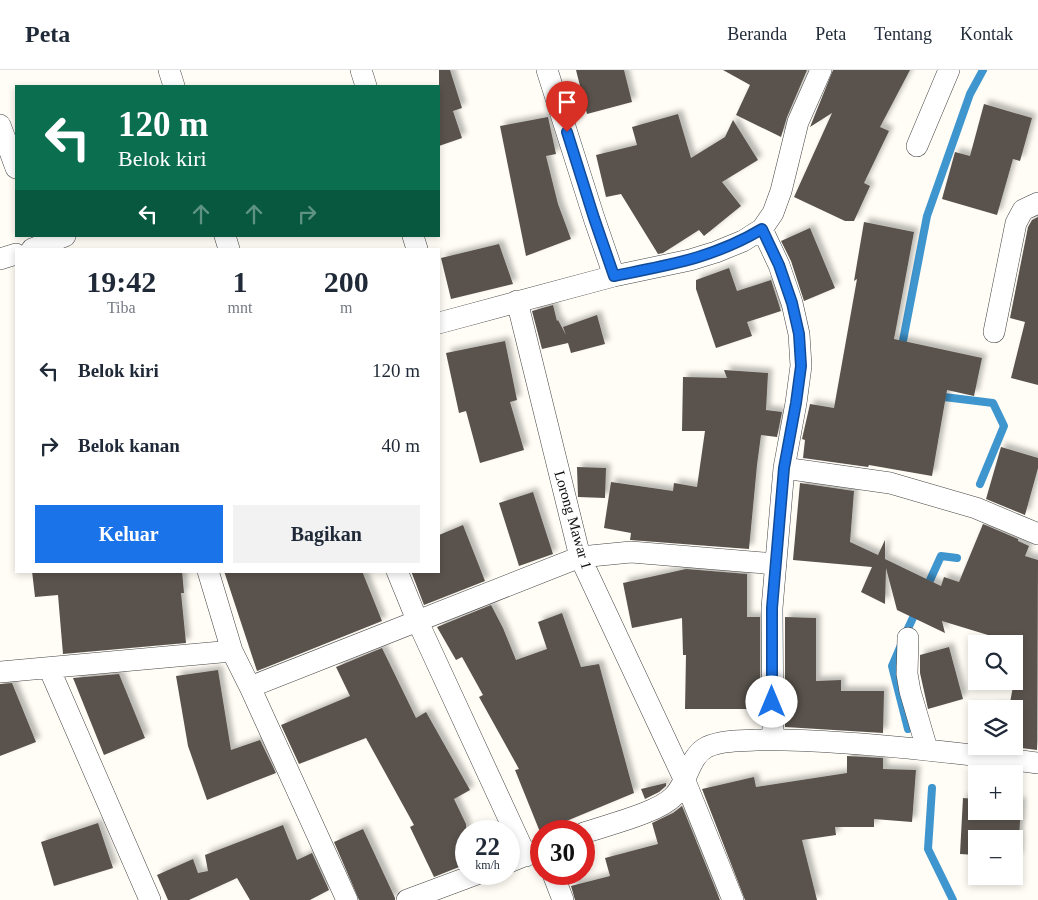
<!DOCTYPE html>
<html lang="id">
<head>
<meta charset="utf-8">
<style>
	body { margin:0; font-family:Georgia,serif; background:#f2f2f3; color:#1f2937; height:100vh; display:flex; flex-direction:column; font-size:19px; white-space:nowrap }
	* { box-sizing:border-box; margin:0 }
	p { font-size:16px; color:#747a83 }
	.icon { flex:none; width:28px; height:28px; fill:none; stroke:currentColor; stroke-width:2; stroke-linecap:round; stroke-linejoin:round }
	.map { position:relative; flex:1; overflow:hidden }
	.sheet { position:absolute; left:15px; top:178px; width:425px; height:325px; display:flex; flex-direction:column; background:#fff; border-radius:0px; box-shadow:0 2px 8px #0003 }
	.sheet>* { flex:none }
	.hud { position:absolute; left:15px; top:15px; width:425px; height:152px; border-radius:0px; box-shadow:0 2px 8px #0003; background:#0b6e4f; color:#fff; overflow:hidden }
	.buttons { position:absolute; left:968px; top:565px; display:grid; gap:10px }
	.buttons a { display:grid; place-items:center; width:55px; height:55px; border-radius:0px; background:#fff; box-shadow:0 2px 8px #0003; font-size:25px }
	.speed { position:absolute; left:455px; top:750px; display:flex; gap:10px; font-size:25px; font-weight:700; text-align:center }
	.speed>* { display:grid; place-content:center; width:65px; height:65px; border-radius:50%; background:#fff; box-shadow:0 2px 8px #0003; line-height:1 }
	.speed small { font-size:12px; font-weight:400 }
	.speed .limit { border:8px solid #d22; background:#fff; color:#111 }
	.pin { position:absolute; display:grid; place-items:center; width:42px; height:42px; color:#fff; margin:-51px -21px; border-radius:50% 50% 50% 0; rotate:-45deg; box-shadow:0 0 5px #0007 }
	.pin .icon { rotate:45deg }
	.me { position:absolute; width:55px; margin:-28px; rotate:0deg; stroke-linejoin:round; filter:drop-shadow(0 0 4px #0008) }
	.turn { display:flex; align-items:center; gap:18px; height:105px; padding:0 20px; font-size:22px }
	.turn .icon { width:65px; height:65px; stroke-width:2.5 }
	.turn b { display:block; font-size:35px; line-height:42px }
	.lanes { display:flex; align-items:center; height:48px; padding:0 20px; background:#0003; justify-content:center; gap:25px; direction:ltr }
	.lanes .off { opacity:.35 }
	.eta { display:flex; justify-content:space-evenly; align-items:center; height:85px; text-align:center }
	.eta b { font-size:30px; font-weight:700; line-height:35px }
	.primary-button { display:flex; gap:10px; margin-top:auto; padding:10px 20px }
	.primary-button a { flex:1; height:58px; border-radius:0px; background:#1a73e8; color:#fff; font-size:20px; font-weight:700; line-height:58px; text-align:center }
	.primary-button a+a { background:#f2f2f3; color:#1f2937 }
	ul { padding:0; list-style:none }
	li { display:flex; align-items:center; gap:15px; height:75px; padding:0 20px }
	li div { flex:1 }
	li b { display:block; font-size:19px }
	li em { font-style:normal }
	header { display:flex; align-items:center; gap:30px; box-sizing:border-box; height:70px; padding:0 25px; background:#fff; border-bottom:1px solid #e0e1e3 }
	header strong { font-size:24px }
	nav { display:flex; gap:28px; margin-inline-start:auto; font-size:18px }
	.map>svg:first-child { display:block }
</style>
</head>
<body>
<header>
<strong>Peta</strong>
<nav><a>Beranda</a><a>Peta</a><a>Tentang</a><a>Kontak</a></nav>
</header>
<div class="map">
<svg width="1038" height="830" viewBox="0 0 1038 830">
	<defs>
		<filter id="shadow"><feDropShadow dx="4.5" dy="-4.5" stdDeviation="2.5" flood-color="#0004"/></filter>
	</defs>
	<rect width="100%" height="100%" fill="#fffdf5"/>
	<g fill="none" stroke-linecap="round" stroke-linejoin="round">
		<!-- stream -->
		<path stroke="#3f96cf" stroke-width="8" d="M901 281 927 146 970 24 983 0
			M936 326 993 333 1004 356 980 414
			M926 519 941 486 957 488
			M905 565 917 539
			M901 575 892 596 908 659
			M932 718 928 779 953 830"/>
	</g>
	<!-- building -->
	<path fill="#5a524d" filter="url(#shadow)" d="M439 0H450L462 38 453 41 462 68 439 76Z
		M576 0H624L632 32 587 44Z
		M723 0H807L787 47 781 67 736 45 750 15Z
		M833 0H910L880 57 889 61 864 113 870 116 854 151H845L794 127 832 43 810 57Z
		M984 34 1032 48 1020 91 1013 89 997 145 942 129 955 82 970 86Z
		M678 44 691 88 725 67 733 50 758 90 722 112 741 136 704 166 699 160 663 183 658 184 621 124 606 127 596 85 637 75 632 57Z
		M548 47 556 84 546 86 558 134 571 169 526 186 500 56Z
		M1038 147V315L1011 308 1025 252 1010 248 1028 157 1032 150Z
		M864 152 914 162 894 269 982 288 974 326 947 320 932 406 869 395 868 397 803 388 805 370 802 369 810 334 834 338 857 209 854 211Z
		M810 158 835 218 804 231 791 191 781 171Z
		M499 174 513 214 451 229 441 188Z
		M729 198 737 221 771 210 781 241 747 252 752 266 716 278 696 219V210Z
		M553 235 557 251 558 250 566 265 563 257 597 245 605 274 571 283 568 273 542 279 532 241Z
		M505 271 517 330 510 332 524 380 480 393 466 341 459 343 446 283Z
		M724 300 768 303 766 340 782 342 777 367 761 365 757 395 749 479 630 470 631 463 604 458 611 412 673 421 674 413 697 417 705 361H682L683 307 727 308Z
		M1001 377 1038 388V398L1025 445 986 429Z
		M577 397 606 398 605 428 578 427Z
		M800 413 854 421 850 472 878 485 885 470V489L941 516 944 507 959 512 983 454 1018 469V471L1029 476 1025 486 1038 490 1037 680 1005 676H1014V639H992V637L1009 638 1020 579 1014 576V574H1008L988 565 942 551 945 563 897 540 886 498 885 534 861 522 872 497 793 490Z
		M533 422 553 484 519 496 499 433Z
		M463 455 485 511 424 535 411 501H439V465Z
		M686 499 747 504V547H760V639H685L686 585H683L682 548 632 558 623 513Z
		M32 501H182L184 523H181L186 573 63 584 58 525 35 527Z
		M224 501H362L382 551 257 601Z
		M491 535 503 558 516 590 547 579 538 552 562 543 581 597 599 594 634 723 540 762 515 700 519 699 479 627 483 625 462 587 456 590 437 557Z
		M785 547 816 548V611L841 610V621H884L883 663 785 657Z
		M949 577 963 629 928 639 920 603V585Z
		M382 578 416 648 426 642 470 720 454 729 466 754V779L455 784 459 797 434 807 410 757 414 755 366 668 299 694 281 655 350 626 336 597Z
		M218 600 231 680 260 670 276 703 207 730 188 676 176 606Z
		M119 604 145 668 104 685 73 608Z
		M12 613 36 672 0 686V614Z
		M847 686 883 688V699L916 700 912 752 874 749V757H835L836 765 802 770 817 830H745L702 719 754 707 756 717 847 703Z
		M666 713V716L659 722 645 729 641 719Z
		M963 728 976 729V741H1014V731L1021 732 1018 788 1014 787V769H976V785L960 784Z
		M682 736 720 830H575L571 816 610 806 605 788 658 774 652 753 673 743Z
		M98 753 113 798 54 816 41 772Z
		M283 755 297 790 312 783 329 820 310 830H250L237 808 189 830H168L157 805 193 789 198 803 208 801 205 785Z
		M363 759 395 828V830H359L334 772Z"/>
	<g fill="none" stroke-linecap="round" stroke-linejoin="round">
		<!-- minor casing -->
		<g stroke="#444" stroke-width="22">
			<path id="minor" d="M169 0 174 16
				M361 0 366 16
				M547 0 594 148 614 206
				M0 55 16 98
				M917 76 949 0
				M762 159 779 195 792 233 799 264 801 296 796 333 784 398 772 538 773 669
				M225 166 229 179
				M413 166 417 179
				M32 179 65 166
				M0 189 16 184
				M517 231 580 487 685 711 733 830
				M439 253 614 206 690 190 716 182 743 171 762 159 773 143 781 121 798 52 821 0
				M994 262 1016 153 1023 140 1038 133
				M784 398 890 413 976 438 1038 464
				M208 501 232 581 250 617 347 830
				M397 501 417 550 526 786
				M908 568 907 604 910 621 927 679
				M49 598 150 830
				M0 602 232 581
				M250 617 580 487 631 482 776 494
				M584 763C607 755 658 743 674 726 688 712 689 686 707 677 722 670 740 671 756 670 786 669 816 671 846 673 911 677 974 685 1038 693
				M509 792 541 779
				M553 804 563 830
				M407 830 477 804"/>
		</g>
		<!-- minor -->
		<use href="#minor" stroke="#fff" stroke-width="21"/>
	</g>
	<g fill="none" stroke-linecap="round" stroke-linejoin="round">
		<!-- route casing -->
		<g stroke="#114b97" stroke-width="12">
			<path id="route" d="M567 62 594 148 614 206C668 195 714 188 762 159L779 195 792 233 799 264 801 296 796 333 784 398 772 538V632"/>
		</g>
		<!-- route -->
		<use href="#route" stroke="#1a73e8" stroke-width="9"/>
	</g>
	<g text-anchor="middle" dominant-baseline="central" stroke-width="5" stroke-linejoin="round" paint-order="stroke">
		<!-- street labels -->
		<g font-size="15" fill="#111" stroke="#fff">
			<text transform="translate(573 450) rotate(74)">Lorong Mawar 1</text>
		</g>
	</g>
</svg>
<div class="buttons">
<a><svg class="icon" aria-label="search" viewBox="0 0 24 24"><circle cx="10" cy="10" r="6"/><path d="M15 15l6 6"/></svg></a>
<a><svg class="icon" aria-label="layers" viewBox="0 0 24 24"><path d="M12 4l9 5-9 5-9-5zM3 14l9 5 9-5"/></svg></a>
<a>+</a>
<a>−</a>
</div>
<div class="speed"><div>22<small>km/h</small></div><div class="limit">30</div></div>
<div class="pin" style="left:567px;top:62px;background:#d93025"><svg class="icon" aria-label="arrive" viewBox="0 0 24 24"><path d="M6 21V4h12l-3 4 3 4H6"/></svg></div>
<svg class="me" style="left:772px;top:632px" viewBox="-20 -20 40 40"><circle r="19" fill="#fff"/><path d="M0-13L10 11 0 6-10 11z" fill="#1a73e8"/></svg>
<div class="hud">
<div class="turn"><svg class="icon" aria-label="left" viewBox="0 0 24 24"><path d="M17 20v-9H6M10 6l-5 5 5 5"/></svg><div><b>120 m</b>Belok kiri</div></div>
<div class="lanes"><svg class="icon" aria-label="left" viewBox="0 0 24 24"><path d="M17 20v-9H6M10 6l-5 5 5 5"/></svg><svg class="icon off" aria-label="ahead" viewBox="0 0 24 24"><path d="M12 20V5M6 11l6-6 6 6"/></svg><svg class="icon off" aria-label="ahead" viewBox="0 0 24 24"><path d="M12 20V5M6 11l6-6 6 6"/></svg><svg class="icon off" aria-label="right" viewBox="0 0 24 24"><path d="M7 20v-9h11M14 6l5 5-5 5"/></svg></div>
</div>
<section class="sheet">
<div class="eta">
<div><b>19:42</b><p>Tiba</p></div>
<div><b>1</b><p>mnt</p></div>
<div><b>200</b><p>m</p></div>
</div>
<ul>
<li><svg class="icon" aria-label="left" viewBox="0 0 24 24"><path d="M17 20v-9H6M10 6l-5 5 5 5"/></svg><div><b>Belok kiri</b></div><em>120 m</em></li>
<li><svg class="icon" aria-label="right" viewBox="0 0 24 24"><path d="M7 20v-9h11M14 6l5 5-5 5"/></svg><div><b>Belok kanan</b></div><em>40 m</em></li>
</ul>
<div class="primary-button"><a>Keluar</a><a>Bagikan</a></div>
</section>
</div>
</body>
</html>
